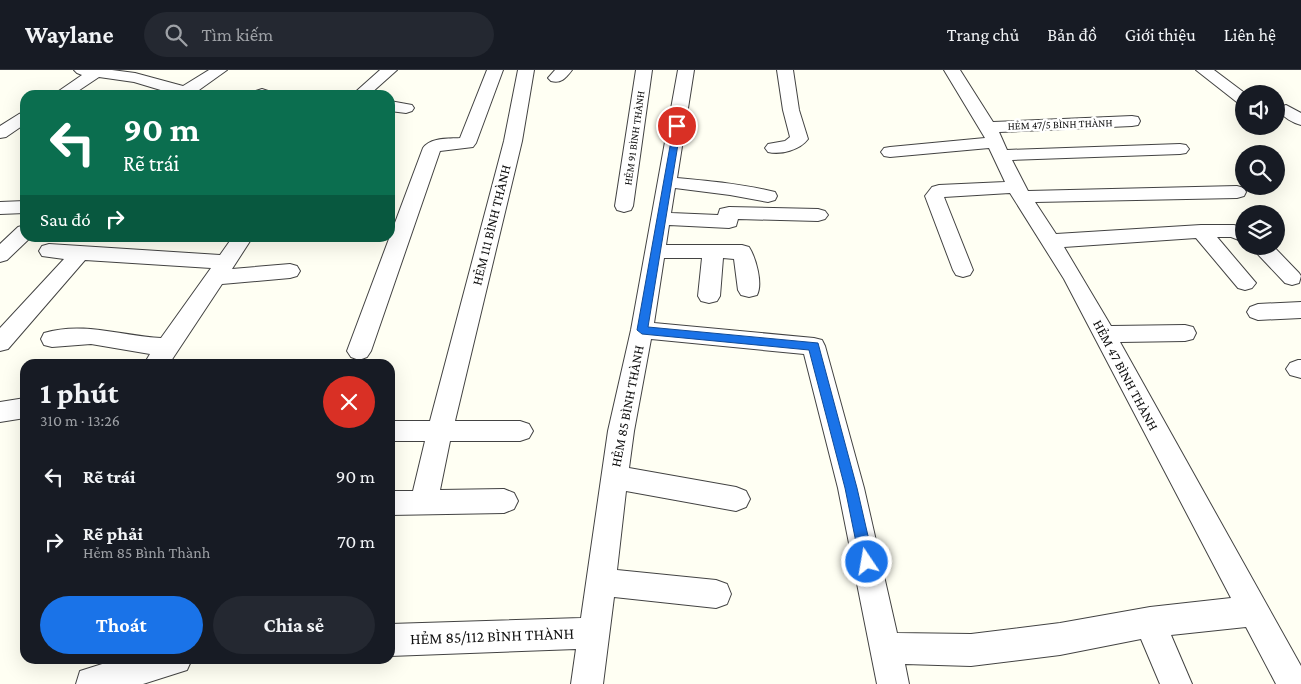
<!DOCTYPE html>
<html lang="vi">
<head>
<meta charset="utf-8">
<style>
	body { margin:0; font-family:"Crimson Pro",serif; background:#242831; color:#f1f3f6; height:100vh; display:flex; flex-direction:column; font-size:19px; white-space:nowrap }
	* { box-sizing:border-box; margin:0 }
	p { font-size:16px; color:#9ea1a6 }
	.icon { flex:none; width:28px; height:28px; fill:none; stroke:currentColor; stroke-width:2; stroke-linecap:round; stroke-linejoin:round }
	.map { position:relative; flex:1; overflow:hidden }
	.details { position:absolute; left:20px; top:289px; width:375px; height:305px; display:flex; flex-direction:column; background:#171b24; border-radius:15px; box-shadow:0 5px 20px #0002 }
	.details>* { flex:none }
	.guide { position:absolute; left:20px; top:20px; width:375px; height:152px; border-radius:15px; box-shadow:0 5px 20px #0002; background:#0b6e4f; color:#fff; overflow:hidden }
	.buttons { position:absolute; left:1235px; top:15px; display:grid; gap:10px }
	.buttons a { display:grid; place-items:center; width:50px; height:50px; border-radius:50%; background:#171b24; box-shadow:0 5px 20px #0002; font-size:25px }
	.pin { position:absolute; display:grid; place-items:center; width:42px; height:42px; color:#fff; margin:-21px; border:2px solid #fff; border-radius:50%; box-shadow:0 1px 5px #0007 }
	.me { position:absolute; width:55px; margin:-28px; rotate:348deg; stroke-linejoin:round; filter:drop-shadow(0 0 4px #0008) }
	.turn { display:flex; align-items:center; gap:18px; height:105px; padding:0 20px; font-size:22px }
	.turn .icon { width:65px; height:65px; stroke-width:2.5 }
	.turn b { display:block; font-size:35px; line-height:42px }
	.then { display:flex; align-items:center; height:48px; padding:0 20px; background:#0003; gap:10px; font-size:19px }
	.round { display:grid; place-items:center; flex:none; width:52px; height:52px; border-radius:26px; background:#242831 }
	.summary { display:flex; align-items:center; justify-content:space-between; height:85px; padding:0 20px }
	h1 { font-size:30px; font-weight:700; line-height:38px }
	.primary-button { display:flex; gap:10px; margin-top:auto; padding:10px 20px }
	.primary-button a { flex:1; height:58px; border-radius:30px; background:#1a73e8; color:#fff; font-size:20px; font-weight:700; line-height:58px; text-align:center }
	.primary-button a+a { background:#242831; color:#f1f3f6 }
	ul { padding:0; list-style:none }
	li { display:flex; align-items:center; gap:15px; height:65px; padding:0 20px }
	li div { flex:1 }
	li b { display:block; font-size:19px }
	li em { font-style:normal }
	header { display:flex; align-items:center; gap:30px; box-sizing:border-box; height:70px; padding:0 25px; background:#171b24; border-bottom:1px solid #363941 }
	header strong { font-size:24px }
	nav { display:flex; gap:28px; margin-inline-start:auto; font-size:18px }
	.search { width:350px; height:45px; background:#242831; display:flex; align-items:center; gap:12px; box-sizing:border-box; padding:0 18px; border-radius:28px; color:#9ea1a6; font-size:19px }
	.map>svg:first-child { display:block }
</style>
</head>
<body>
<header>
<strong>Waylane</strong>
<div class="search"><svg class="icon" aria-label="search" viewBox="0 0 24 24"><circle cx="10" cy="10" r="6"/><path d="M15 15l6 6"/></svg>Tìm kiếm</div>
<nav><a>Trang chủ</a><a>Bản đồ</a><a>Giới thiệu</a><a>Liên hệ</a></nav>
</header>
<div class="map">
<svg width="1301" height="614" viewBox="0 0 1301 614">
	<rect width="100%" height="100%" fill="#fffff3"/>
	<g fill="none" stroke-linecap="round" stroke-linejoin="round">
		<!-- minor casing -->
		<g stroke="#434343" stroke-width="2">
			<path id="minor" d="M74 0H112L135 3 183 16 209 0H227L192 25H173L174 24 134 12 99 7 72 25H53L82 5 77 3Z
				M380 0H397L369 25H352Z
				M487 0H503L476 73 473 77 440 81 371 281 367 287 359 290 351 287 347 281 423 78C431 67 449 69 460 68Z
				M518 0H534L522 71 455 351H520L529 354 533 361 529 368 520 371H450L440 420 504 419 514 423 518 431 514 439 504 443 390 445V421H413L425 371H390V351H430L504 71Z
				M555 0H572C566 8 561 14 551 11L548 8Z
				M636 0H652L633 136 631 140 624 142 617 140 615 136Z
				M678 0H694L677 108C710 111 743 114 775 122L777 126 775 130 768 132 730 125 675 118 671 143 718 145 720 139 729 137 818 139 825 141 828 145 825 149 818 151 738 149 736 156 729 158 669 155 666 175H742L749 177C756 188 763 214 757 225L749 227 741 225 738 220 734 189 723 188 720 226 717 231 709 233 701 231 698 226 702 188H664L654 253 814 268 822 270 825 276 864 418 897 563 971 564 1060 553 1150 537 1231 528 1064 209 1010 123 944 127 973 200 970 205 963 207 956 205 953 200 925 126 932 117 939 115 1005 112 989 78 890 87 884 86 881 82 884 78 890 77 985 68 944 0H960L993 52 1132 46 1138 47 1140 51 1138 55 1132 56 999 62 1007 80 1180 74 1186 75 1189 79 1186 83 1180 84 1012 90 1028 121 1237 116 1244 118 1246 122 1244 126 1237 128 1035 132 1056 164 1201 155H1234L1244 158V172L1231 167H1217L1256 213 1252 218 1245 220 1238 218 1196 168 1064 177 1111 256 1185 255 1193 257 1196 263 1193 269 1185 271 1120 272 1301 596V614H1276L1246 557 1171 565 1192 614H1160L1141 569 1060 585 971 596 905 594 909 614H877L838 418 804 284 651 269 634 361 629 398 736 417 746 421 750 429 746 437 736 441 626 421 617 500 716 510 727 514 731 524 727 534 716 538 614 527 603 614H571L576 579 390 586V554L581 548 608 361 631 260Z
				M777 0H793L799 40 808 69C800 80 781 85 768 82L765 78 768 74 785 71 790 67 783 40Z
				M1196 0H1214L1246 24H1244V35L1238 33Z
				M262 19 268 21 269 25H251L253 22Z
				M390 31 412 35 414 38 412 41 406 43 390 41Z
				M1286 35 1301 43V55C1293 53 1283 47 1278 40L1280 37Z
				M25 42V54L6 67 0 68V56L19 44Z
				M25 131V143L0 144V132Z
				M25 155V168H30L7 190 0 192V174L18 157Z
				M232 168H252L232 199 290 194 297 196 300 201 297 206 290 208 222 214 169 294H144L150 284 91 274 52 277 44 275 41 269 44 263C83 251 122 266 161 268L211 198 85 190 8 279 0 281V258L64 189 42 186 39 181 42 176 49 174 220 185Z
				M1250 176H1273L1299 203 1301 206 1299 213 1292 215 1285 213Z
				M1301 232V248L1258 250 1250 247 1247 242 1250 237 1258 234Z
				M1298 290H1301V308L1290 305 1286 299 1290 293Z
				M25 328V348L0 352V332Z
				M118 589H192L187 600 143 614H76L80 601Z"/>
		</g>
		<!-- minor -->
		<use href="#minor" fill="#fff" fill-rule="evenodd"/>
	</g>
	<!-- route -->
	<path fill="#1a73e8" stroke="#114b97" d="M674 54 681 56 648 257 818 273 857 418 874 492 872 497 867 498 862 497 860 492 845 418 809 280 642 264 637 260Z"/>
	<g text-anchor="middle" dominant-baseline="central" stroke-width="5" stroke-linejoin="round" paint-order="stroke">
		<!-- far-street labels -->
		<g font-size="11" fill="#101010" stroke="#fff">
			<text transform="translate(1060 54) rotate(-2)">HẺM 47/5 BÌNH THÀNH</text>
			<text transform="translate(634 68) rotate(-82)">HẺM 91 BÌNH THÀNH</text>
		</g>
		<!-- street labels -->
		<g font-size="14" fill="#101010" stroke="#fff">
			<text transform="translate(491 155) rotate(-76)">HẺM 111 BÌNH THÀNH</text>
			<text transform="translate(1126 305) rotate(62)">HẺM 47 BÌNH THÀNH</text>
			<text transform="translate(627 336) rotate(-79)">HẺM 85 BÌNH THÀNH</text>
		</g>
		<!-- near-street labels -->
		<g font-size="16" fill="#101010" stroke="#fff">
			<text transform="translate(492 566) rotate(-2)">HẺM 85/112 BÌNH THÀNH</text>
		</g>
	</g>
</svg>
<div class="buttons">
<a><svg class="icon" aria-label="sound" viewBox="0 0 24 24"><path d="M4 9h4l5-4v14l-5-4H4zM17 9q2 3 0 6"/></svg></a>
<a><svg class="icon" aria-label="search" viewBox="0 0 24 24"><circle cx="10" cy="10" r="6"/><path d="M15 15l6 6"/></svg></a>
<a><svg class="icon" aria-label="layers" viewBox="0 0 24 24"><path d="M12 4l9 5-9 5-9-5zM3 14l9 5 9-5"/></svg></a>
</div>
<div class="pin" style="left:677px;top:56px;background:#d93025"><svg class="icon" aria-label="arrive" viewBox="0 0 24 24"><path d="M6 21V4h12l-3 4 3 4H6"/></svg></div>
<svg class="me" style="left:867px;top:492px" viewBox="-20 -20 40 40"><circle r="17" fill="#1a73e8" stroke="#fff" stroke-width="3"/><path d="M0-11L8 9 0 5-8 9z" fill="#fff"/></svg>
<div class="guide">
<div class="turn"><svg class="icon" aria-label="left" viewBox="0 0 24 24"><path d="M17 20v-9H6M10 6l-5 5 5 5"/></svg><div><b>90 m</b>Rẽ trái</div></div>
<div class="then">Sau đó<svg class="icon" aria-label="right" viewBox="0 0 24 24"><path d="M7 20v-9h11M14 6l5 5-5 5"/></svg></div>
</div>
<section class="details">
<div class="summary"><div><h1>1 phút</h1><p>310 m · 13:26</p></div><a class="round" style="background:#d93025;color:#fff"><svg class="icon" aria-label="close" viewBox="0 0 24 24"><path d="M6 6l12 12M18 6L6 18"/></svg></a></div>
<ul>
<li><svg class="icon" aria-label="left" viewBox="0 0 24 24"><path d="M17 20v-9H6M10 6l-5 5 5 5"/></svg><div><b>Rẽ trái</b></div><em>90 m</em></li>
<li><svg class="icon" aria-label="right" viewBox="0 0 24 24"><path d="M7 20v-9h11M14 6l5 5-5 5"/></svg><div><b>Rẽ phải</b><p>Hẻm 85 Bình Thành</p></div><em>70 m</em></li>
</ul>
<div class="primary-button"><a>Thoát</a><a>Chia sẻ</a></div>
</section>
</div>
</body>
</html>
